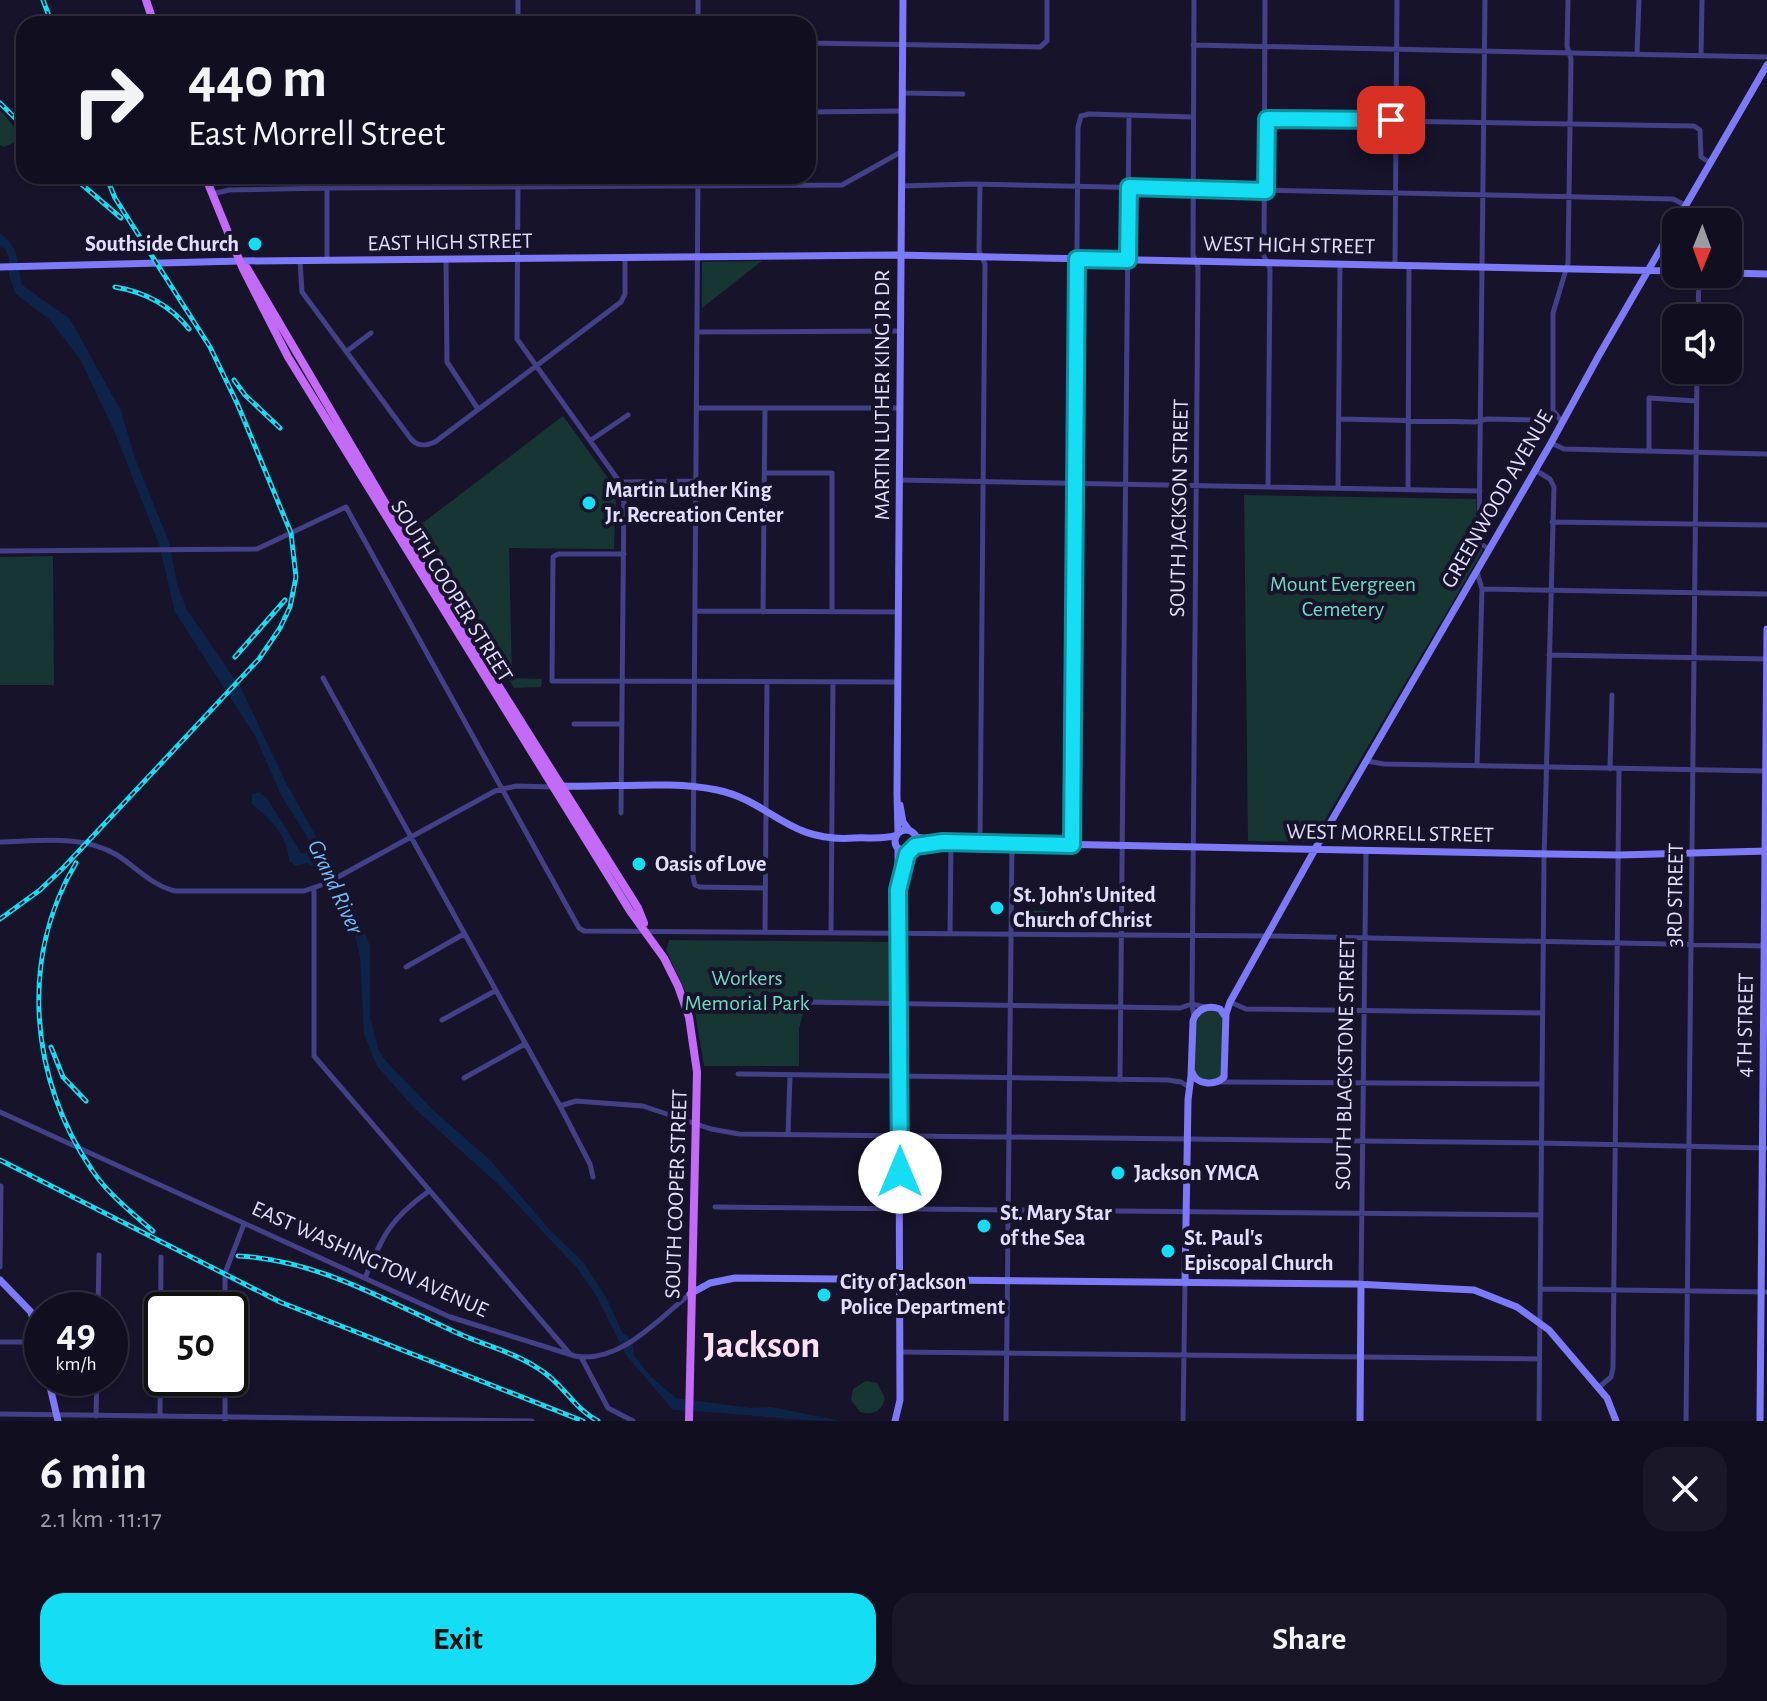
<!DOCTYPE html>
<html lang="en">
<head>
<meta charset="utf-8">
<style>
	body { margin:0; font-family:"Alegreya Sans",sans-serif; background:#1a1729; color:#f1f3f6; height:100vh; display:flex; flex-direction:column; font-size:30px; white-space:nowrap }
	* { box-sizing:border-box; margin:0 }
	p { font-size:26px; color:#9c9ca5 }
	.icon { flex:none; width:44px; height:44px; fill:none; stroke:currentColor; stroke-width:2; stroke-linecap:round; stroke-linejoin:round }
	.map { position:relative; height:1421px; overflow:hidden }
	.panel { display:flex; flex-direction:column; background:#110e20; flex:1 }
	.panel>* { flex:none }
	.banner { position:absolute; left:16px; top:16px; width:800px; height:168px; border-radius:24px; box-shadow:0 2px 6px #0004,0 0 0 2px #302e3e; background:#110e20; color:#f1f3f6; overflow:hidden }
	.needle { width:52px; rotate:181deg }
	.fabs { position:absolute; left:1662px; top:208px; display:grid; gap:16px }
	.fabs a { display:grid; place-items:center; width:80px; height:80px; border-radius:16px; background:#110e20; box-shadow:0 2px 6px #0004,0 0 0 2px #302e3e; font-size:40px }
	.speed { position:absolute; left:24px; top:1292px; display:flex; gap:16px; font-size:40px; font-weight:700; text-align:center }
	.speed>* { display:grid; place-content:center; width:104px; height:104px; border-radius:50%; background:#110e20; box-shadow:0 2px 6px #0004,0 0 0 2px #302e3e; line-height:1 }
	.speed small { font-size:20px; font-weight:400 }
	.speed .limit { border:4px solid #111; border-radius:12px; background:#fff; color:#111 }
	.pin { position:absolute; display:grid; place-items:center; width:68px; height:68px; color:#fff; margin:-34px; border-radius:16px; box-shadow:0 4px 12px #0006 }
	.me { position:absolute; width:88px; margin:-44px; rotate:0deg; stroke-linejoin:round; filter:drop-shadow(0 0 6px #0008) }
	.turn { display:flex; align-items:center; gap:28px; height:168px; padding:0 40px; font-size:36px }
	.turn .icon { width:104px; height:104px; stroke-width:2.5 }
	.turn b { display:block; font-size:56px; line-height:68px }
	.round { display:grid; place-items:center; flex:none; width:84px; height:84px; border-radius:24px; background:#1a1729 }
	.overview { display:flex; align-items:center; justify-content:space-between; height:136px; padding:0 40px }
	h1 { font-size:48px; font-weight:600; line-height:60px }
	.action { display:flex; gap:16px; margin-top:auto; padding:16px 40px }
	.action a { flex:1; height:92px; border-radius:24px; background:#15ddf3; color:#111; font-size:32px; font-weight:600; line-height:92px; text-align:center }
	.action a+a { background:#1a1729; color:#f1f3f6 }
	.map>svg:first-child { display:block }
</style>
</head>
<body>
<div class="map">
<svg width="1767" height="1421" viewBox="0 0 1767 1421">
	<rect width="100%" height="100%" fill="#17132b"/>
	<!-- green -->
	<path fill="#163533" d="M0 110 24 138 4 147 0 145Z
		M762 261 758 264 702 308V262Z
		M563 416 616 489 614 549 509 548 512 678 542 679 541 687 514 688 420 525Z
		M1244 495 1476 499V542L1483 550 1312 842 1248 841Z
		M53 556 54 685H0V557Z
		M1018 910 1048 911 1047 927H1018Z
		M669 940 893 942V1002L801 1001 803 1014 799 1028V1066H704L695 1012 666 950Z
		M1203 1009 1224 1012 1225 1076 1201 1082 1192 1069V1023Z
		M866 1381 877 1383 885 1398C882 1411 873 1416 860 1412L851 1400 853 1389Z"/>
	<!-- water -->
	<path fill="#0e2348" d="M0 233C20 247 17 263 22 285L70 319 121 411 134 456 169 542 177 584 187 610 241 688 286 783 317 838 326 862 348 891 370 946V1018L379 1051 386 1061 434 1111 491 1161 548 1228 583 1262 606 1297 623 1334 628 1336 633 1346 634 1355 650 1376 676 1398 751 1408 771 1407 842 1421C785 1421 729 1412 673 1410L626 1355 596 1295 577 1268 501 1187 414 1108 377 1066 364 1034 360 957 352 924 324 873 306 863 296 866 289 861C288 835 271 820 252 804V794L259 792 267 798 301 853 312 854 308 838 281 795 255 736 175 612 159 544 115 433 80 359 50 320 16 294 9 276V257L5 249 0 247Z"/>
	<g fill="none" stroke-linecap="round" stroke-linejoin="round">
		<!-- street -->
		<path stroke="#434087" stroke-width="5" d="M1194 0 1193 255 1198 267 1192 1004 1194 1017
			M1265 0 1264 256 1270 269 1268 487
			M1485 0 1479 537 1481 544 1489 549
			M518 24V0
			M698 24V0
			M808 43 1040 47 1047 41V0
			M1193 45 1767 57
			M1637 53 1639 0
			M1701 55 1702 0
			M902 93 963 94
			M808 112 901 111
			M1267 119 1694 126 1700 130 1701 157 1709 162
			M518 176 517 339 624 488 621 813
			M698 176 693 877 695 885 700 887 765 888
			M980 185 979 251 985 264 980 842
			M901 186 973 184 1673 199 1685 205
			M212 194 229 190 327 188 842 185 901 152
			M327 260V188
			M446 260 447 362 478 409
			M300 261 302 292 411 439C418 447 426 446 435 442L621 302 625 294V258
			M1395 265 1397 0
			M1698 318 1699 274
			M698 332 900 331
			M347 351 371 333
			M698 408H900
			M1339 419 1475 422 1487 419 1542 420
			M1562 422 1553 410V313L1568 263 1571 59 1567 46 1568 0
			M591 440 628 415
			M1551 443 1564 449 1767 454
			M1649 451V398L1696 401
			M1535 470 1550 479 1554 487 1544 861 1539 1421
			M765 473H832V611
			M899 480 1480 491
			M622 482 697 481
			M1338 488 1340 264
			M1408 489 1409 265
			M1552 522 1767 525
			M0 551 257 549 346 507 579 928 584 931 1274 936 1764 946
			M624 554H558L553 557 552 681 898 682
			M1477 572 1482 589 1477 766
			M1482 589 1767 594
			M697 611 899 612
			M763 612 765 408
			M1549 655 1767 659
			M323 678 560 1106 590 1164 593 1177
			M574 724H622
			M1367 761 1384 764 1765 771
			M1610 769 1612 695
			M0 842C38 841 83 834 117 855 136 867 151 885 175 891H304L327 883 495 791 516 786 552 787
			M1072 845 1078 127 1081 116 1089 114 1193 117
			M314 889V1056L570 1354
			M765 932 767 682
			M831 932 833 682
			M950 933 951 842
			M406 967 464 934
			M804 1002 1180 1008 1192 1004 1205 1007
			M1230 1002 1246 1009 1543 1013
			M442 1020 495 991
			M738 1074 890 1076
			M899 1076 1168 1080 1181 1082 1189 1087
			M464 1078 525 1044
			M1120 1080 1129 116
			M1219 1082 1542 1084
			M560 1106 576 1101 643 1106 711 1129 739 1134 1541 1143 1767 1148
			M0 1112 450 1317 575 1356C620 1364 658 1319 690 1294
			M788 1134 790 1076
			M715 1207 1541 1215
			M0 1267 1 1186
			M365 1278C383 1235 390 1219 429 1191
			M1361 1285 1366 850
			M1541 1289 1767 1292
			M98 1310 99 1255
			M225 1310V1273L244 1224
			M0 1342H41
			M900 1352 1539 1359
			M581 1357 608 1408 633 1421
			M225 1378V1421
			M1598 1388 1611 1377 1613 1368 1619 769
			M0 1414 532 1421
			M96 1416 97 1378
			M160 1416 161 1257
			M1006 1421 1012 843
			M1183 1421 1185 1283
			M1686 1421 1697 370"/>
		<!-- secondary -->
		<path stroke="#7d7af8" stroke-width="7" d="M0 267 241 261 895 255 1676 271
			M1728 273 1767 274
			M562 786C609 788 672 780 717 790 771 801 787 843 854 838 868 837 883 840 897 835
			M900 805 903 822 909 830
			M895 841a11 11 0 1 1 22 0a11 11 0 1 1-22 0Z
			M898 833 897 794 903 0
			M915 837 951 842 1550 854 1619 855 1767 851
			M900 884 908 851
			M1192 1072C1196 1085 1215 1086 1224 1077L1226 1014 1230 1002 1318 844 1551 443 1598 357 1767 65
			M0 1280 31 1312 42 1352
			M1185 1283 1188 1100 1191 1076 1193 1021C1197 1008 1208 1005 1220 1009L1225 1016
			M690 1294 710 1283 735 1278 1355 1284 1474 1290 1517 1307 1549 1330 1607 1398 1616 1421
			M48 1378 58 1421
			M895 1421 900 1400 898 848
			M1360 1421 1361 1285
			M1760 1421 1767 629"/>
		<!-- primary -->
		<path stroke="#c36bf7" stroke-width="8" d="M146 0 154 24
			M205 176 243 269 288 357 557 793 630 911 664 958 678 986 689 1017 697 1072 689 1421
			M247 268 404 535 638 908 644 923"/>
		<!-- rail casing -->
		<g stroke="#15ddf3" stroke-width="5">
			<path id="rail" d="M43 0 52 24
				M0 103 24 127
				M72 176 121 218
				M115 287C145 292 170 305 189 329
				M234 380 245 395 280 428
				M235 657 285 600
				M76 863C19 958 30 1080 92 1170 107 1193 132 1213 153 1231
				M0 919 40 890 63 868 259 659 280 628 290 607 296 577 291 533 237 403 210 347 115 198 106 176
				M51 1047 63 1077 86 1101
				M0 1160 280 1302 583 1421
				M238 1256C317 1260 385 1300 455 1332 483 1345 514 1352 539 1369 563 1383 573 1408 598 1421"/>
		</g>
		<!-- rail -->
		<use href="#rail" stroke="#17132b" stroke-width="2" stroke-dasharray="6" stroke-linecap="butt"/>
	</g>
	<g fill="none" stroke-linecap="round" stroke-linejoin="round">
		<!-- route casing -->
		<g stroke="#0e909e" stroke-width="20">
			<path id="route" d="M900 1172 898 890 907 854 915 846 943 842 1072 845 1077 259 1128 260 1129 187 1266 191 1267 119 1391 120"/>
		</g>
		<!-- route -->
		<use href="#route" stroke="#15ddf3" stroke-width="14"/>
	</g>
	<!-- markers -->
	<g fill="#15ddf3" stroke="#17132b" stroke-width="3">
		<circle cx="255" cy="244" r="8"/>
		<circle cx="589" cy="503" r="8"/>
		<circle cx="639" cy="864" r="8"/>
		<circle cx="997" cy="908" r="8"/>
		<circle cx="1118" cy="1173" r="8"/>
		<circle cx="984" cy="1226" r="8"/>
		<circle cx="1168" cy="1251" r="8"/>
		<circle cx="824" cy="1295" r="8"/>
	</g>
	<g text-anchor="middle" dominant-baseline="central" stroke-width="8" stroke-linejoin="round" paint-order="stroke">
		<!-- street labels -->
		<g font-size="22" fill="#e2defd" stroke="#17132b">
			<text transform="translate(450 242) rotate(-1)">EAST HIGH STREET</text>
			<text transform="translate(1289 245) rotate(1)">WEST HIGH STREET</text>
			<text transform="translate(882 395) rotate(-90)">MARTIN LUTHER KING JR DR</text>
			<text transform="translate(1497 499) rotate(-60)">GREENWOOD AVENUE</text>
			<text transform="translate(1179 508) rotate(-89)">SOUTH JACKSON STREET</text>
			<text transform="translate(452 591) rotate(58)">SOUTH COOPER STREET</text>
			<text transform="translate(1390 833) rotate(1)">WEST MORRELL STREET</text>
			<text transform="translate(1675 895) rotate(-89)">3RD STREET</text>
			<text transform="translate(1745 1025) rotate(-89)">4TH STREET</text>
			<text transform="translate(1345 1064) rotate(-89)">SOUTH BLACKSTONE STREET</text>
			<text transform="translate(676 1194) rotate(-88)">SOUTH COOPER STREET</text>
			<text transform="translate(370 1259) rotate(24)">EAST WASHINGTON AVENUE</text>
		</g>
		<!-- poi labels -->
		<g font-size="22" font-weight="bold" fill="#e2defd" stroke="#17132b" text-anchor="start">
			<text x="239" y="244" text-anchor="end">Southside Church</text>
			<text x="605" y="490">Martin Luther King<tspan x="605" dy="25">Jr. Recreation Center</tspan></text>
			<text x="655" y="864">Oasis of Love</text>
			<text x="1013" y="895">St. John's United<tspan x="1013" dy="25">Church of Christ</tspan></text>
			<text x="1134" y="1173">Jackson YMCA</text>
			<text x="1000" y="1213">St. Mary Star<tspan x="1000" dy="25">of the Sea</tspan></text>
			<text x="1184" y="1238">St. Paul's<tspan x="1184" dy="25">Episcopal Church</tspan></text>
			<text x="840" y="1282">City of Jackson<tspan x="840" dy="25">Police Department</tspan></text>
		</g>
		<!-- park labels -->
		<g font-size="22" fill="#6cdbc0" stroke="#17132b">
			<text x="1343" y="584">Mount Evergreen<tspan x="1343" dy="25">Cemetery</tspan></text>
			<text x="747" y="978">Workers<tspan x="747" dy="25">Memorial Park</tspan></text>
		</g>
		<!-- water labels -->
		<g font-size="24" font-style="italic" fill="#72baf8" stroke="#17132b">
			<text transform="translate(335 887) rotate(65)">Grand River</text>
		</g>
		<!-- town labels -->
		<g font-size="38" font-weight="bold" fill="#fde0f3" stroke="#17132b">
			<text x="762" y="1346">Jackson</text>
		</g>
	</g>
</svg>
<div class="fabs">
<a><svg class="needle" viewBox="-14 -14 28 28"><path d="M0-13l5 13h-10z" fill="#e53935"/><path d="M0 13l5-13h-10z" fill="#9c9ca5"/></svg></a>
<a><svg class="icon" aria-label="sound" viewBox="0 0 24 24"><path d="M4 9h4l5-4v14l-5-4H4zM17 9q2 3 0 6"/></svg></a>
</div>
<div class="speed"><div>49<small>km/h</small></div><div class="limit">50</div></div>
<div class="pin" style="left:1391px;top:120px;background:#d93025"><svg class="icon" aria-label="arrive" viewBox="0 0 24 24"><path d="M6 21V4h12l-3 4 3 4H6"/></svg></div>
<svg class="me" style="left:900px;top:1172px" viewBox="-20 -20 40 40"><circle r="19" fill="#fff"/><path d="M0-13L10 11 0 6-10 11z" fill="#15ddf3"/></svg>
<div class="banner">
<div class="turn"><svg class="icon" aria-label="right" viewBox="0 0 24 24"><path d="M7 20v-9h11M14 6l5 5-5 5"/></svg><div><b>440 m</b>East Morrell Street</div></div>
</div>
</div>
<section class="panel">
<div class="overview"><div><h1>6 min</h1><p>2.1 km · 11:17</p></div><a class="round"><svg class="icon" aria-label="close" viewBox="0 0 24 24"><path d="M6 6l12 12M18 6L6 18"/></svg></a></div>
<div class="action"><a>Exit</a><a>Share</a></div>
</section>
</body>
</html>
